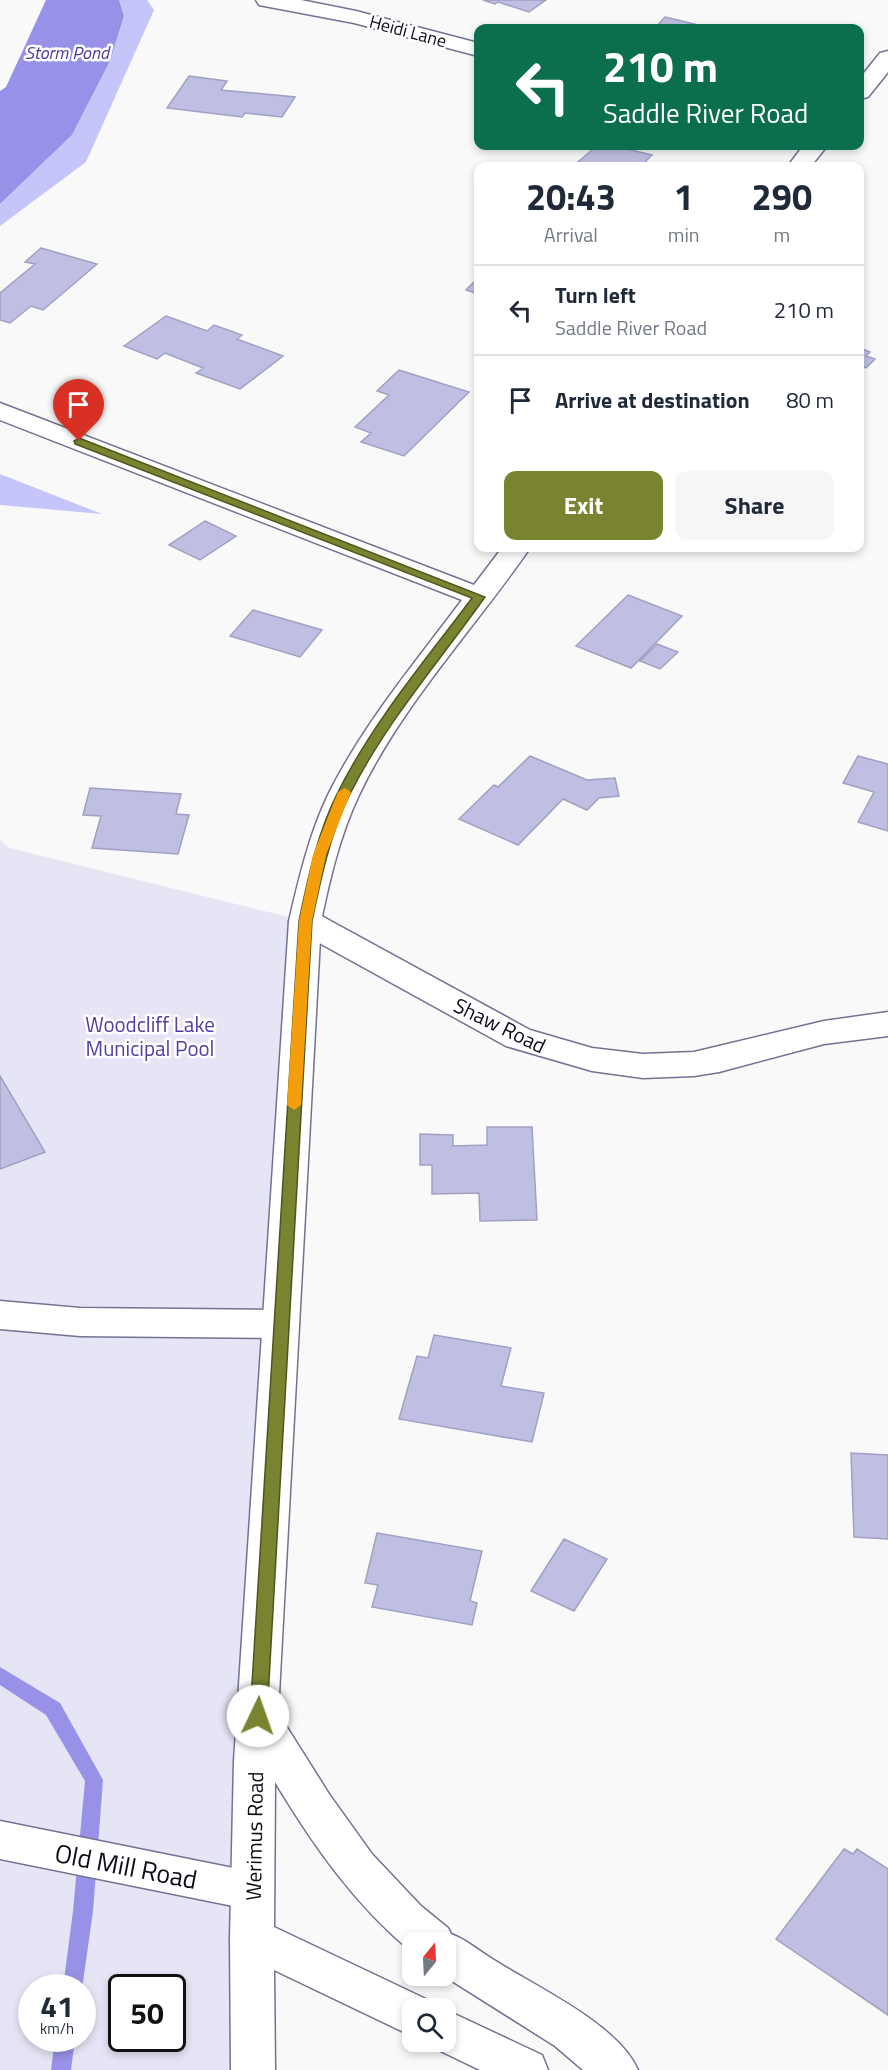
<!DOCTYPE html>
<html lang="en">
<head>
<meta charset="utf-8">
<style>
	body { margin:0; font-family:"Titillium Web",sans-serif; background:#f6f6f7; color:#1f2937; height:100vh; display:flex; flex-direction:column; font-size:22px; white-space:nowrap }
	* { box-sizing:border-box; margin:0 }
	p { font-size:20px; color:#747a83 }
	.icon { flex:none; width:33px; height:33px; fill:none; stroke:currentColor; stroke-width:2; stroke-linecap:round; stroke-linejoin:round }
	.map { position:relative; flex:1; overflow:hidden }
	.panel { position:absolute; left:474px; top:162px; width:390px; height:390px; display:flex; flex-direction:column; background:#fff; border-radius:12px; box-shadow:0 3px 9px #0003 }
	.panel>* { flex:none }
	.hud { position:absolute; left:474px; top:24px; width:390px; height:126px; border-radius:12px; box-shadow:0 3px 9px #0003; background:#0b6e4f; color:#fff; overflow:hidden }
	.needle { width:39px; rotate:18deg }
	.buttons { position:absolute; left:402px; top:1932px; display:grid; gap:12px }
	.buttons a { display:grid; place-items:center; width:54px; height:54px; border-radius:12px; background:#fff; box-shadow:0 3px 9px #0003; font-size:30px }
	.speed { position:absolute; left:18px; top:1974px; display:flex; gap:12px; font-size:30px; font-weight:700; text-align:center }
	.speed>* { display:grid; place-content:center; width:78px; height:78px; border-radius:50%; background:#fff; box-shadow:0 3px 9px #0003; line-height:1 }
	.speed small { font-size:15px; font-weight:400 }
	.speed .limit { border:3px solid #111; border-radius:9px; background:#fff; color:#111 }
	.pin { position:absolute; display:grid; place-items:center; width:51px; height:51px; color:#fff; margin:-62px -26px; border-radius:50% 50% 50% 0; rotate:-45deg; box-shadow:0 0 6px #0007 }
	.pin .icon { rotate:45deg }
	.me { position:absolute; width:66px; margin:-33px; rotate:3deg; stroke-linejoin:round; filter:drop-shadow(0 0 4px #0008) }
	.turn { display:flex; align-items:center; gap:21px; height:126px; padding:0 30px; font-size:27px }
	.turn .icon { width:78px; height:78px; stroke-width:2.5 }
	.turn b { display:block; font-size:42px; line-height:51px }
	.eta { display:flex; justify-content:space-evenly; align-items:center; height:102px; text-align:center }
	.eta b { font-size:36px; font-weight:700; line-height:42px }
	.action { display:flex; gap:12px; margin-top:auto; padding:12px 30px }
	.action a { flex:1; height:69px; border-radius:12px; background:#7a832f; color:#fff; font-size:24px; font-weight:700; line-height:69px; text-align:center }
	.action a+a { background:#f6f6f7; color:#1f2937 }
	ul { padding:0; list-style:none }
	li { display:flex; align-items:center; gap:18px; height:90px; padding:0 30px; border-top:2px solid #e0e1e3 }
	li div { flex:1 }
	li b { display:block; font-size:22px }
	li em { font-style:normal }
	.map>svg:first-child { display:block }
</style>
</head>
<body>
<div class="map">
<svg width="888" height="2070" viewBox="0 0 888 2070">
	<rect width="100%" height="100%" fill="#f9f9f9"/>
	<!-- green -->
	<path fill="#e5e5f6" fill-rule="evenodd" d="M0 840 9 848 305 921 253 2070H0ZM32 1988H82V2038H32ZM122 1988H172V2038H122Z"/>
	<!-- forest -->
	<path fill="#c6c5fa" d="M119 0H147L154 10 86 162 0 226V204L72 135 110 61 124 16Z
		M0 474 102 514 0 505Z"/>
	<!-- water -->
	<path fill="#9792e7" d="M46 0H119L124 16 110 61 72 135 0 204V91L6 87Z"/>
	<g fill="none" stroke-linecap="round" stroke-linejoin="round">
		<!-- stream -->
		<path fill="#9792e7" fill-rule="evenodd" d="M0 1667 60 1703 103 1780 93 1911 82 1989 63 1988 73 1911 85 1781 46 1715 0 1685Z
			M55 2038H75L71 2070H51Z"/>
	</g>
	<!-- building -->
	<path fill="#bfbfe3" stroke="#a0a0c2" stroke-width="1.5" d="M483 0H546L529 12 498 2 495 4Z
		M665 17 699 25 695 28H655Z
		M189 76 227 81 221 90 295 97 282 117 245 113 242 117 167 108Z
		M597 146 612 148 614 146 652 155 641 166H573Z
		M41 248 97 264 43 310 31 306 10 323 0 320V293L35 264 25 262Z
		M478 278V294L466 290Z
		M166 316 207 331 214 325 242 335 237 339 283 356 240 389 196 373 203 368 165 353 157 359 124 346Z
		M860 348 870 352 866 356 875 359 866 368 860 366Z
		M399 370 469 392 404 456 361 442 371 433 355 427 389 395 377 391Z
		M205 521 236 536 200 560 169 545Z
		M628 595 682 616 631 668 576 646Z
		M253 610 322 630 300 657 230 636Z
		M657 644 678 652 660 669 640 661Z
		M530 756 587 780 615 778 619 796 599 798 587 810 563 799 518 845 459 819 494 785 498 787Z
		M858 756 888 764V831L858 822 874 792 843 783Z
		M90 788 181 794 176 814 189 815 178 854 92 848 101 816 83 815Z
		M0 1076 45 1152 0 1169Z
		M487 1127H532L537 1220 480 1221 479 1193 432 1194V1165H420V1134L453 1135V1146L487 1145Z
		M434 1335 511 1348 501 1386 544 1393 532 1442 399 1419 417 1356 428 1358Z
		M851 1453 888 1455V1539L854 1537Z
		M377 1533 482 1551 470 1601 477 1603 472 1625 372 1607 378 1585 365 1583Z
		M564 1539 607 1559 574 1611 531 1591Z
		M844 1849 853 1854 857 1849 888 1869V2015L776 1939Z"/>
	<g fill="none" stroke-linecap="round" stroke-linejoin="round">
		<!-- minor casing -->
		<g stroke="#737292" stroke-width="3">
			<path id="minor" d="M256 0H301L356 11 478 43V56L354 23 259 5Z
				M305 910 316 913 530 1030 592 1048 643 1054 694 1052 824 1021 888 1012V1036L824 1044 719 1072 694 1076 643 1078 592 1071 506 1046 294 929 289 921 294 913Z
				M0 1301 80 1308 281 1310 294 1314 299 1324 294 1334 281 1338 80 1336 0 1329Z
				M0 1821 253 1872 268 1877 274 1891 268 1905 253 1910 0 1859Z"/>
		</g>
		<!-- major casing -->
		<g stroke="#737292" stroke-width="3">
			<path id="major" d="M888 51V72L868 97 860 99V78L880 53Z
				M803 146H827L811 166H788Z
				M0 403 474 585 502 548H530C474 629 401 706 359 795 340 835 330 878 321 921L278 1713 329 1794 372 1854 421 1906 448 1928 451 1934C467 1940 479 1951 494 1960 536 1987 618 2024 638 2070H583L555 2046 444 1976 446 1942H412V1952C355 1905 313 1845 275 1782L274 1927 428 2000 431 2008H412V2036L274 1970 275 2070H231L230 1938 234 1761 289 921C299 878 309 835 328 795 363 724 415 663 462 600L0 420Z
				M446 2010 542 2055 548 2070H480L430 2046 429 2042H446Z"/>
		</g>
		<!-- minor -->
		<use href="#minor" fill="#fff" fill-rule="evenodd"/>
		<!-- major -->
		<use href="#major" fill="#fff" fill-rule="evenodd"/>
	</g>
	<!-- route -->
	<path fill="#7a832f" stroke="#4f551f" stroke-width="1.5" d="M79 438 485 597C439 662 386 722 350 794 330 834 321 878 312 921L267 1716 264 1721 258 1723 252 1721 250 1716 299 921C308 878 317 834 337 794 372 723 425 661 472 598L75 444 74 441Z"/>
	<!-- slow -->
	<path fill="#f59e0b" d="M345 788 351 792 326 855 312 921 301 1105 294 1110 287 1105 299 921 313 855 338 792Z"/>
	<g text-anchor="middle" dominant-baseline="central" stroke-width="5" stroke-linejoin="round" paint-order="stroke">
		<!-- far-street labels -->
		<g font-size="18" fill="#0d0c18" stroke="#fff">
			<text transform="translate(408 31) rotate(15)">Heidi Lane</text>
		</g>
		<!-- far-water labels -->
		<g font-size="18" font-style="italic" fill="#4c3c9e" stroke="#fff">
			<text x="67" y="52">Storm Pond</text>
		</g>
		<!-- park labels -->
		<g font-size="21" fill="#5141a5" stroke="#fff">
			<text x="150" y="1024">Woodcliff Lake<tspan x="150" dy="24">Municipal Pool</tspan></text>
		</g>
		<!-- street labels -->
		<g font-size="21" fill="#0d0c18" stroke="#fff">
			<text transform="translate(500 1025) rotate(26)">Shaw Road</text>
			<text transform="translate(254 1836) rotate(-89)">Werimus Road</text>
		</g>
		<!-- near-street labels -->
		<g font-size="26" fill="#0d0c18" stroke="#fff">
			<text transform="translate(126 1866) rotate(11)">Old Mill Road</text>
		</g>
	</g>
</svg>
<div class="buttons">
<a><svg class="needle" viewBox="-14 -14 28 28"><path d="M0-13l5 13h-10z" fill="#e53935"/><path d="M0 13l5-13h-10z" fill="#747a83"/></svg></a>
<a><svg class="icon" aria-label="search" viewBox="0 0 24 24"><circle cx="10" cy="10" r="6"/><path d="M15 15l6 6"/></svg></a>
</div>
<div class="speed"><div>41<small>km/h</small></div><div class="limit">50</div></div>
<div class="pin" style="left:79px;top:441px;background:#d93025"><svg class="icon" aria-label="arrive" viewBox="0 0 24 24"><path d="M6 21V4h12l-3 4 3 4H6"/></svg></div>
<svg class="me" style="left:258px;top:1716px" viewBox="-20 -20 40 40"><circle r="19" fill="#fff"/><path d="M0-13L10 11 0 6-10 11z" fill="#7a832f"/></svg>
<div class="hud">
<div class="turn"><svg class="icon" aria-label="left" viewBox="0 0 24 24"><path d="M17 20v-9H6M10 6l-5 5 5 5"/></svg><div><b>210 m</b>Saddle River Road</div></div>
</div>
<section class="panel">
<div class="eta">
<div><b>20:43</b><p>Arrival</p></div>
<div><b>1</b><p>min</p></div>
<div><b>290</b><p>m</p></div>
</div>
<ul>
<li><svg class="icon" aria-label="left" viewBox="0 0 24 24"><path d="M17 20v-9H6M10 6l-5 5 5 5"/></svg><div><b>Turn left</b><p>Saddle River Road</p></div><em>210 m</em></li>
<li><svg class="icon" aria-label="arrive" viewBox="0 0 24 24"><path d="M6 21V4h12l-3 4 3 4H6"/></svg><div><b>Arrive at destination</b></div><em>80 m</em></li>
</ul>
<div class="action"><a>Exit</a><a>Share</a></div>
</section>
</div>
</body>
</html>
